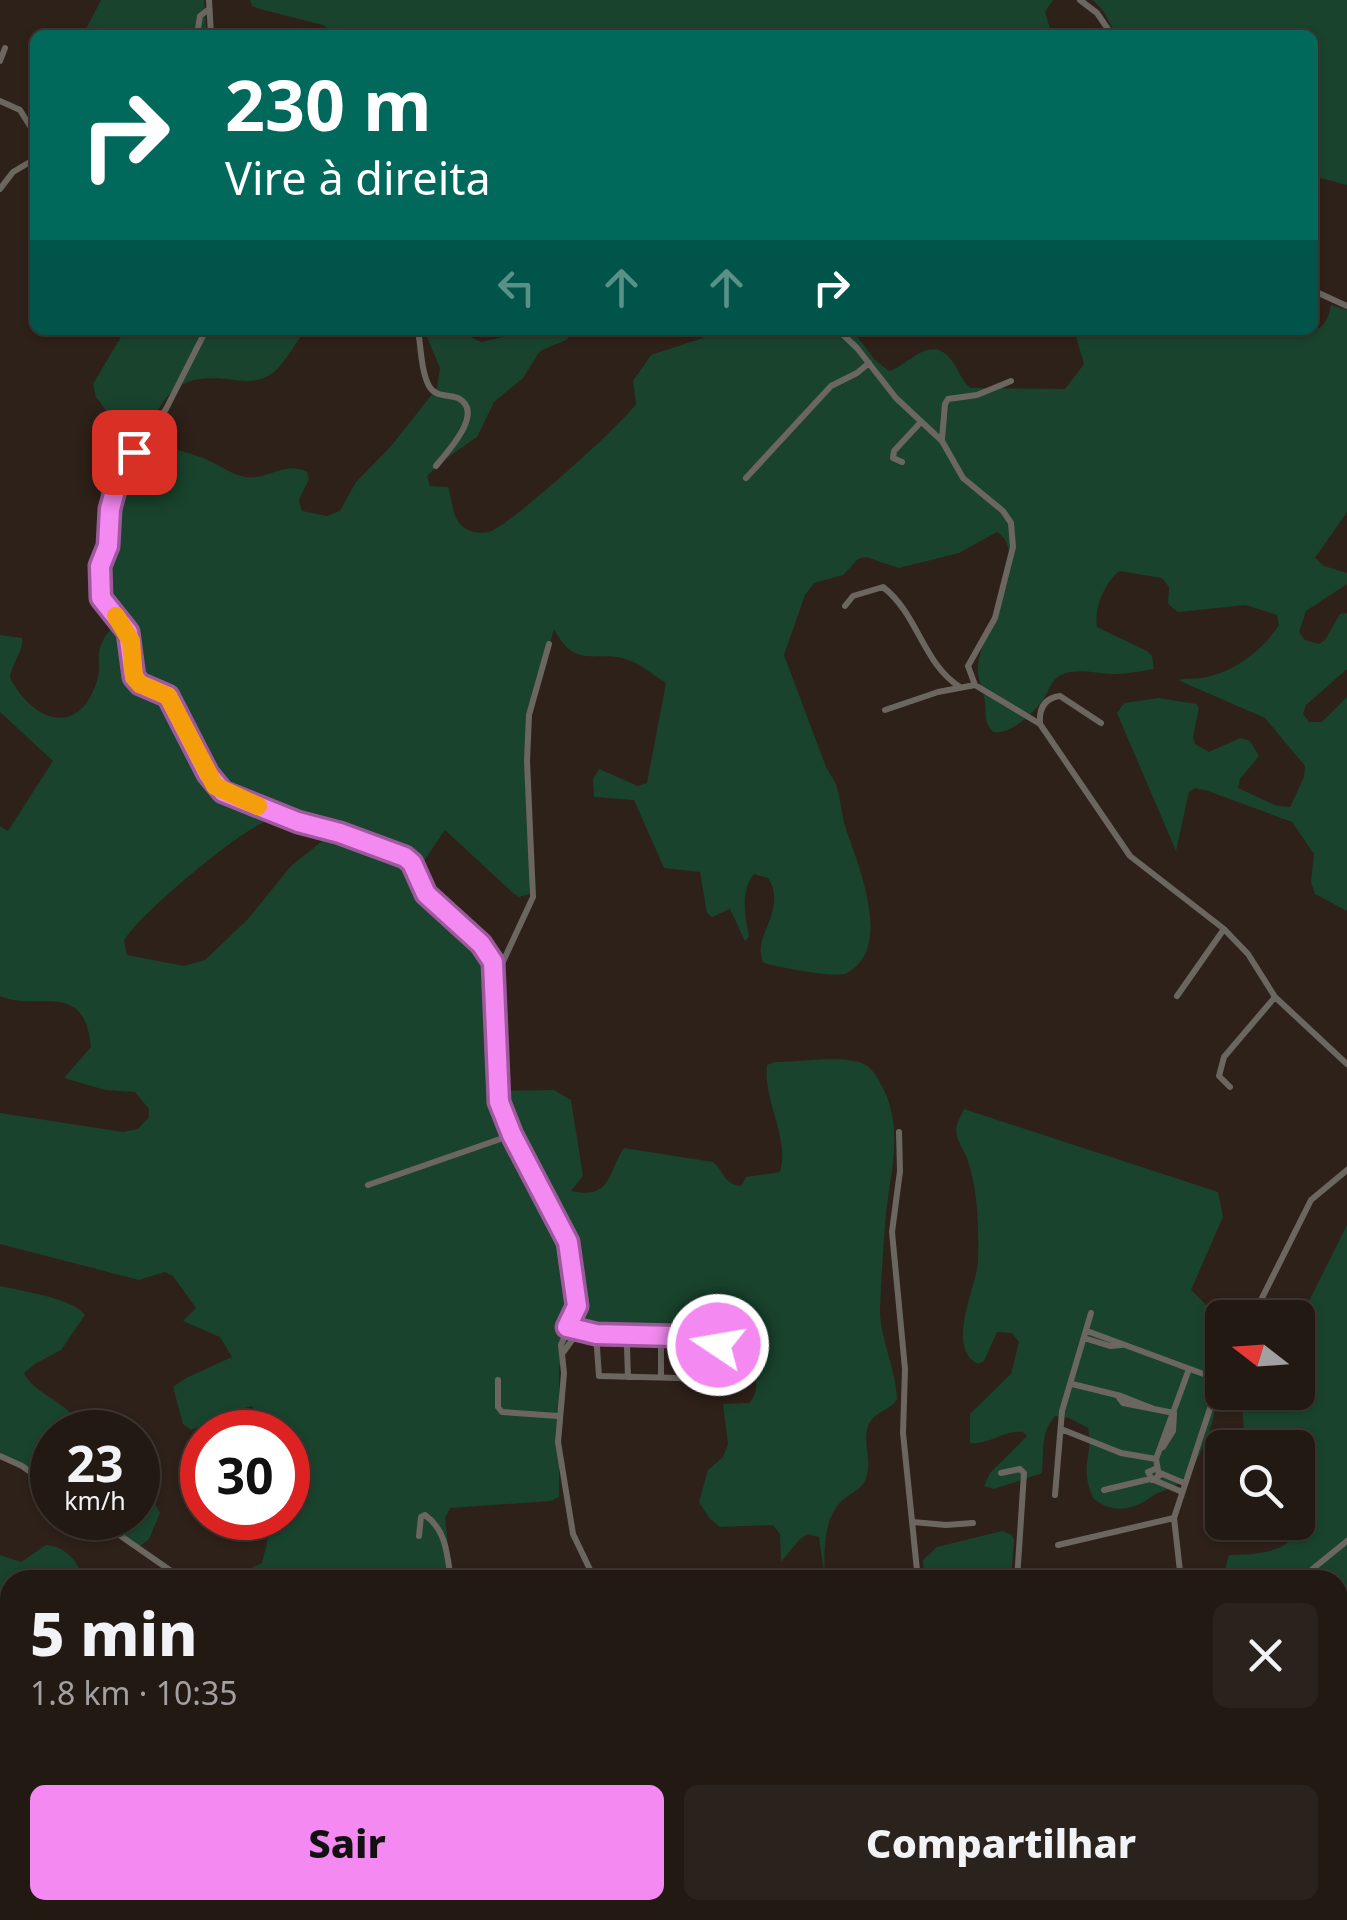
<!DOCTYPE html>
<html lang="pt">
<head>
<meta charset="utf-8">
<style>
	body { margin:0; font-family:"Noto Sans",sans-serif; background:#2a221c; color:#f1f3f6; height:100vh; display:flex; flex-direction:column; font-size:38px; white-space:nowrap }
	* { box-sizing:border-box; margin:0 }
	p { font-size:32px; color:#a2a0a0 }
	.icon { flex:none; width:55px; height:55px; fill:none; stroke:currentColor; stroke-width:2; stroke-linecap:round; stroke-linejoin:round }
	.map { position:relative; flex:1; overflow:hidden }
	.details { position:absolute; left:0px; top:1570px; width:1348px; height:350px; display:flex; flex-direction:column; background:#221913; border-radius:30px 30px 0 0; box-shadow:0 2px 8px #0004,0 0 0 2px #3f3833 }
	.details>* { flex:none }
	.hud { position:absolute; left:30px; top:30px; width:1288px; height:305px; border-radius:15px; box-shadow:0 2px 8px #0004,0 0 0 2px #3f3833; background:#00695c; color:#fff; overflow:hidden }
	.needle { width:65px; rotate:287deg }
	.buttons { position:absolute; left:1205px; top:1300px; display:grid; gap:20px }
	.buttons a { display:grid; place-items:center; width:110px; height:110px; border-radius:15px; background:#221913; box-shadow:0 2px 8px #0004,0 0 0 2px #3f3833; font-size:50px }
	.speed { position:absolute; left:30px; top:1410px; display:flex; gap:20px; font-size:50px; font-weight:700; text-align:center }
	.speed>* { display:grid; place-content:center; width:130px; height:130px; border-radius:50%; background:#221913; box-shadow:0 2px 8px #0004,0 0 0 2px #3f3833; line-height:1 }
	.speed small { font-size:25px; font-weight:400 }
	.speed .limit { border:15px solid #d22; background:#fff; color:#111 }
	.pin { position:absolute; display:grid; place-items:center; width:85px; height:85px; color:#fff; margin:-42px; border-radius:20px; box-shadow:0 5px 15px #0006 }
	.me { position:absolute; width:110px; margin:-55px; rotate:282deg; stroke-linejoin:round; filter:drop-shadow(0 0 8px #0008) }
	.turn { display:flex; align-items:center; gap:35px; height:210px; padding:0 30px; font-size:45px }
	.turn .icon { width:130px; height:130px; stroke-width:2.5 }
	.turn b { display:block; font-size:70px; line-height:85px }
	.lanes { display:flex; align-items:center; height:95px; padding:0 30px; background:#0003; justify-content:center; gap:50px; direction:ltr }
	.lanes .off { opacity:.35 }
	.round { display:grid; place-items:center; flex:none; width:105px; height:105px; border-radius:15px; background:#2a221c }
	.overview { display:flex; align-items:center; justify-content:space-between; height:170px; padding:0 30px }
	h1 { font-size:60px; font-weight:800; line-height:75px }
	.cta { display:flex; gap:20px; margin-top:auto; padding:20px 30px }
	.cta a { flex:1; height:115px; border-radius:15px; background:#f389f1; color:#111; font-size:40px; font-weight:800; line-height:115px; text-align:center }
	.cta a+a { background:#2a221c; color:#f1f3f6 }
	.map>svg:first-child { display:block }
</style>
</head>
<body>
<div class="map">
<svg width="1347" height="1920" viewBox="0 0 1347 1920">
	<rect width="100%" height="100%" fill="#2e2119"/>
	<!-- green -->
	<path fill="#19432d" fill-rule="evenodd" d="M101 0H204L207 35H83Z
		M250 0H1053L1045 12 1052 35H335L323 25 260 9 252 6Z
		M1093 0H1347V185L1313 176 1312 35H1116L1104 12Z
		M1331 305 1347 310V512L1315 558 1324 566 1347 573V584L1306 611 1299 632 1305 640 1319 644 1325 640 1340 614 1347 613V669L1306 705 1303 714 1309 722H1322L1347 697V911L1315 894 1311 882 1314 854 1292 822 1208 791 1195 788 1189 792 1176 851 1117 713 1124 703 1159 698 1196 704 1199 708 1193 737 1195 744 1209 752 1240 738 1250 741 1259 756 1240 779 1238 788 1277 806 1290 807 1304 777 1305 766 1265 718 1178 680C1186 678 1193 679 1201 678 1232 674 1263 650 1279 625L1277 615 1246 605 1178 612 1168 604 1169 587 1162 578 1119 571C1104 584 1094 608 1097 627L1147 651 1152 656 1154 669C1141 671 1128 674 1115 674 1099 674 1077 667 1061 675 1051 680 1049 691 1043 700 1033 714 1010 735 993 732 984 723 986 715 985 703 984 690 976 678 978 664 982 633 1032 553 997 532L959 553 899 568 866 557 858 559 843 575 814 583 805 595 784 655 826 767 836 784C841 799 841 814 846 829 858 865 894 948 847 973 837 979 778 967 764 963 749 939 789 911 768 878L754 874C740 890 745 916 749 936L745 941 730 909 712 917 707 913 700 872 664 868 634 800 594 797 593 779 599 769 638 786 647 783 666 683C654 676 644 666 631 661 597 647 577 673 554 629L529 719V894L519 897 513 893 445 830 415 874 442 917 480 955 500 990 503 1013 500 1091 554 1090 571 1100 583 1176 571 1191C612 1200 607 1173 624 1148L713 1162C725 1172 723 1184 741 1186L746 1177 780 1172C790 1137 763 1102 767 1065L775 1062C797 1062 848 1054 866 1065 875 1071 879 1081 884 1090 905 1135 888 1179 885 1225 883 1253 881 1282 880 1309 880 1340 896 1368 897 1399 890 1411 874 1412 869 1424 861 1441 873 1460 866 1478 862 1490 853 1491 844 1499 822 1517 824 1554 825 1580L819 1537 808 1534 800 1539 781 1562 780 1534 773 1525 720 1527 710 1519 699 1502 708 1470 723 1457 728 1444 723 1404 749 1403C757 1395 757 1386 755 1374 746 1313 689 1333 645 1331 624 1330 603 1326 582 1320L559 1367V1497L551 1501 450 1508 445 1518 452 1580H224L262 1563 273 1518H288V1432H266L260 1413 251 1406 191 1430 183 1424 173 1387 186 1378 232 1357 220 1337 183 1321 196 1308 173 1276 165 1272 139 1280 0 1244V1113L123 1132 138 1129 149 1117V1109L135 1092 105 1090 64 1078 91 1047C84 977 38 1013 0 996V826L8 831 53 761 0 712V635L22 638C24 652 11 663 10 678 35 725 82 737 98 677 101 666 96 656 101 645 105 634 112 627 121 621L105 571 107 518 93 465 97 448 112 434 122 432 96 397 93 384 125 330H306C293 344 284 369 266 377 254 383 241 381 228 379 173 374 167 394 142 438 162 445 183 451 203 458 217 463 231 475 246 477 268 480 286 460 307 472L309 479 299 500 302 511 327 516 340 511 356 482 392 445 437 388 440 368 424 330H471L472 338 482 342 531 330H576L566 340 540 351 523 378 494 402 477 437 441 462 427 476 430 486 448 487C453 501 451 520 466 529 472 532 481 534 489 532 512 524 620 426 636 404L633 381 651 355 703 338 704 330H852L875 360 889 371C907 366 927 337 947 355 957 364 960 379 970 388L1065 389 1084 364 1074 330H1279C1304 335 1326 337 1331 305ZM267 821 326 838 291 866 248 919 205 960 184 966 127 955 124 941C137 916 240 830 267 821Z
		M964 1109 1218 1192 1223 1217 1191 1290 1222 1320C1222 1374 1220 1442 1179 1483 1171 1491 1159 1490 1151 1497 1134 1510 1112 1514 1094 1499 1078 1467 1094 1455 1088 1428L1069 1418 1055 1416C1040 1433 1044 1452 1042 1473L994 1489 984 1486 990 1473 1027 1436 1023 1432C1003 1430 990 1445 970 1443V1414L1011 1374 1019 1342 1012 1333 997 1332 984 1361 978 1364C945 1347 976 1289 978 1262 979 1231 978 1190 968 1161 965 1151 957 1142 956 1131 956 1124 961 1116 964 1109Z
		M1347 1225V1702L1338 1711V1580H1222L1229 1555C1247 1555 1282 1554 1292 1537 1295 1532 1295 1527 1298 1522V1448L1291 1447 1287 1438 1281 1436 1245 1445 1241 1393 1298 1392V1318L1284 1317 1308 1303Z
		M0 1286C21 1291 73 1298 85 1315L61 1350 35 1364 24 1373C36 1397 67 1398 84 1432H52V1489L0 1455Z
		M138 1485 150 1494 160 1513 149 1539 140 1546 93 1518H138Z
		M1002 1531 1012 1535 1014 1540 1011 1580H944L940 1576 924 1575 923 1560 937 1547Z
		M46 1545C64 1546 80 1561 82 1580H10V1603L0 1602V1555L21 1562Z
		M1347 1810V1852L1338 1860V1816Z
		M10 1831V1910H335L333 1920H0V1841Z
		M523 1910H575L585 1920H514Z
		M639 1910C660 1910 681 1920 698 1910H960L968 1920H628Z
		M965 1910H1057L1053 1920 1025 1916 1031 1920H973L976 1914Z
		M1240 1910 1243 1920H1065L1063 1911Z"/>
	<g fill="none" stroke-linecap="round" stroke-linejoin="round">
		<!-- river -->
		<path stroke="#4b68a3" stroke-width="8" d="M1338 1760 1347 1759
			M962 1910 992 1920
			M576 1920C593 1909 614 1920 629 1910
			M1069 1920 1072 1910"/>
		<!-- minor -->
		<path stroke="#6c6661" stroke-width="6" d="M209 0 211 35
			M1080 0 1097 13 1112 35
			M197 35 200 16 209 9
			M0 61 5 48
			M0 101 20 110 35 134
			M0 189 13 172 35 159
			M1312 290 1347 306
			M206 330 166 409 121 473 110 509 108 546 100 566 101 599 128 632 134 677 140 683 168 696 215 786 298 822 341 833 405 857 412 863 426 894 490 953 495 980 502 1115 567 1242 577 1306 561 1345 564 1373 558 1442 573 1534 595 1580
			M418 330C421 347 421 371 429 386 436 398 447 394 458 398 486 412 446 453 436 466
			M838 330 857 348 896 398 942 441 963 478 1003 511 1011 523 1013 547 995 618 968 666 975 685 1040 724 1130 856 1224 929 1248 954 1275 997 1347 1064
			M942 439 945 404 948 399 977 395 1011 381
			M902 462 893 458 894 451 920 423
			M746 478 831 386 857 373 869 363
			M845 606 853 596 883 587C918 614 923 664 960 687
			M885 710 938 692 975 685
			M1040 723C1039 708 1045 698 1060 696L1101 723
			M495 979 533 897 527 761 529 715 549 644
			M1177 996 1224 929
			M1230 1087 1219 1076 1224 1057 1275 997
			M899 1132 900 1171 892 1232 905 1369 903 1433 918 1580
			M368 1185 512 1135
			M1252 1318 1311 1200 1347 1170
			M568 1327 596 1334 714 1337 720 1359 717 1384 679 1378 599 1376 596 1334
			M1087 1331 1209 1376
			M679 1336V1378
			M1084 1338 1110 1346 1121 1345
			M627 1347 628 1377
			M562 1354 578 1332
			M661 1377V1335
			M498 1380V1407L502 1412 558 1416
			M1072 1384 1121 1396 1154 1409
			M1118 1396 1123 1403 1174 1413
			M1061 1429 1121 1453 1156 1459
			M1163 1447 1173 1431 1174 1414
			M0 1456 22 1466 52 1487
			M1155 1469 1148 1472 1152 1480 1159 1476 1156 1459 1189 1369
			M1001 1473 1020 1469 1024 1473 1017 1580
			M1160 1473 1184 1483
			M1154 1480 1180 1491
			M1104 1490 1150 1479
			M1055 1495 1062 1411 1091 1313
			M95 1518 184 1580
			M913 1522 946 1525 973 1523
			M419 1536 421 1517 425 1515C447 1531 447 1555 451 1580
			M1058 1545 1174 1518
			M1181 1580 1174 1518 1222 1372
			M1299 1580 1347 1541
			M1338 1791 1347 1785
			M1338 1907 1347 1878
			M806 1910 811 1920
			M940 1910 948 1920
			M1246 1910 1250 1920
			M335 1920V1913
			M507 1920 520 1910
			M690 1920 698 1910"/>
	</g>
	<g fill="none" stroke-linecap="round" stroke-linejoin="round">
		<!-- route casing -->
		<g stroke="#9e599d" stroke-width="25">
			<path id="route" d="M134 452 120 472 110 509 108 546 100 566 101 598 128 632 134 677 140 684 168 696 208 774 223 792 298 822 340 833 405 857 412 863 426 894 481 944 493 962 499 1102 512 1135 568 1242 577 1306 567 1327 596 1334 714 1337 718 1345"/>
		</g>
		<!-- route -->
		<use href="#route" stroke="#f389f1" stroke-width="18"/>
		<!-- slow -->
		<path stroke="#f59e0b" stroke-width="18" d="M116 616 131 641 134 677 140 684 168 696 215 786 258 806"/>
	</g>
</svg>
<div class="buttons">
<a><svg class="needle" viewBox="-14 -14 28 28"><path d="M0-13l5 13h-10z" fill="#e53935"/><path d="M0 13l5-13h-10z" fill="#a2a0a0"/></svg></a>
<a><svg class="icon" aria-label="search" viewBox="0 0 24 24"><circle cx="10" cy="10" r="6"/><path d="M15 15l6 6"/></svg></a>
</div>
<div class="speed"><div>23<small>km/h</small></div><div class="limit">30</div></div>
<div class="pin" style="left:134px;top:452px;background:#d93025"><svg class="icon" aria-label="arrive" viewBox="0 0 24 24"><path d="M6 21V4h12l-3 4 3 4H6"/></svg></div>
<svg class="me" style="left:718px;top:1345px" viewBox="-20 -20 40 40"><circle r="17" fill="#f389f1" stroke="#fff" stroke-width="3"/><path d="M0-11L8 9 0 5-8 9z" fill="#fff"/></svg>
<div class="hud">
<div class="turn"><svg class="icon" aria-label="right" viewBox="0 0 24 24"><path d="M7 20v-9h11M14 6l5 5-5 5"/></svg><div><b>230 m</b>Vire à direita</div></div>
<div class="lanes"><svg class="icon off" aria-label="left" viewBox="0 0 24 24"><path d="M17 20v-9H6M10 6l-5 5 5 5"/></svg><svg class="icon off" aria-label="ahead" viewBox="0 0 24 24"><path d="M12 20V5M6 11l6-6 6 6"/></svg><svg class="icon off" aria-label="ahead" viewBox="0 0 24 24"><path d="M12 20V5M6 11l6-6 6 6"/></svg><svg class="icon" aria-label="right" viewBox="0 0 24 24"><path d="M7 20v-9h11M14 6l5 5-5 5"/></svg></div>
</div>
<section class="details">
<div class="overview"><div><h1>5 min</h1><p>1.8 km · 10:35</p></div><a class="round"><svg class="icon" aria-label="close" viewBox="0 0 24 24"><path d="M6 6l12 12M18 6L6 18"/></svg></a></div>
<div class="cta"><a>Sair</a><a>Compartilhar</a></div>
</section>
</div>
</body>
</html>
